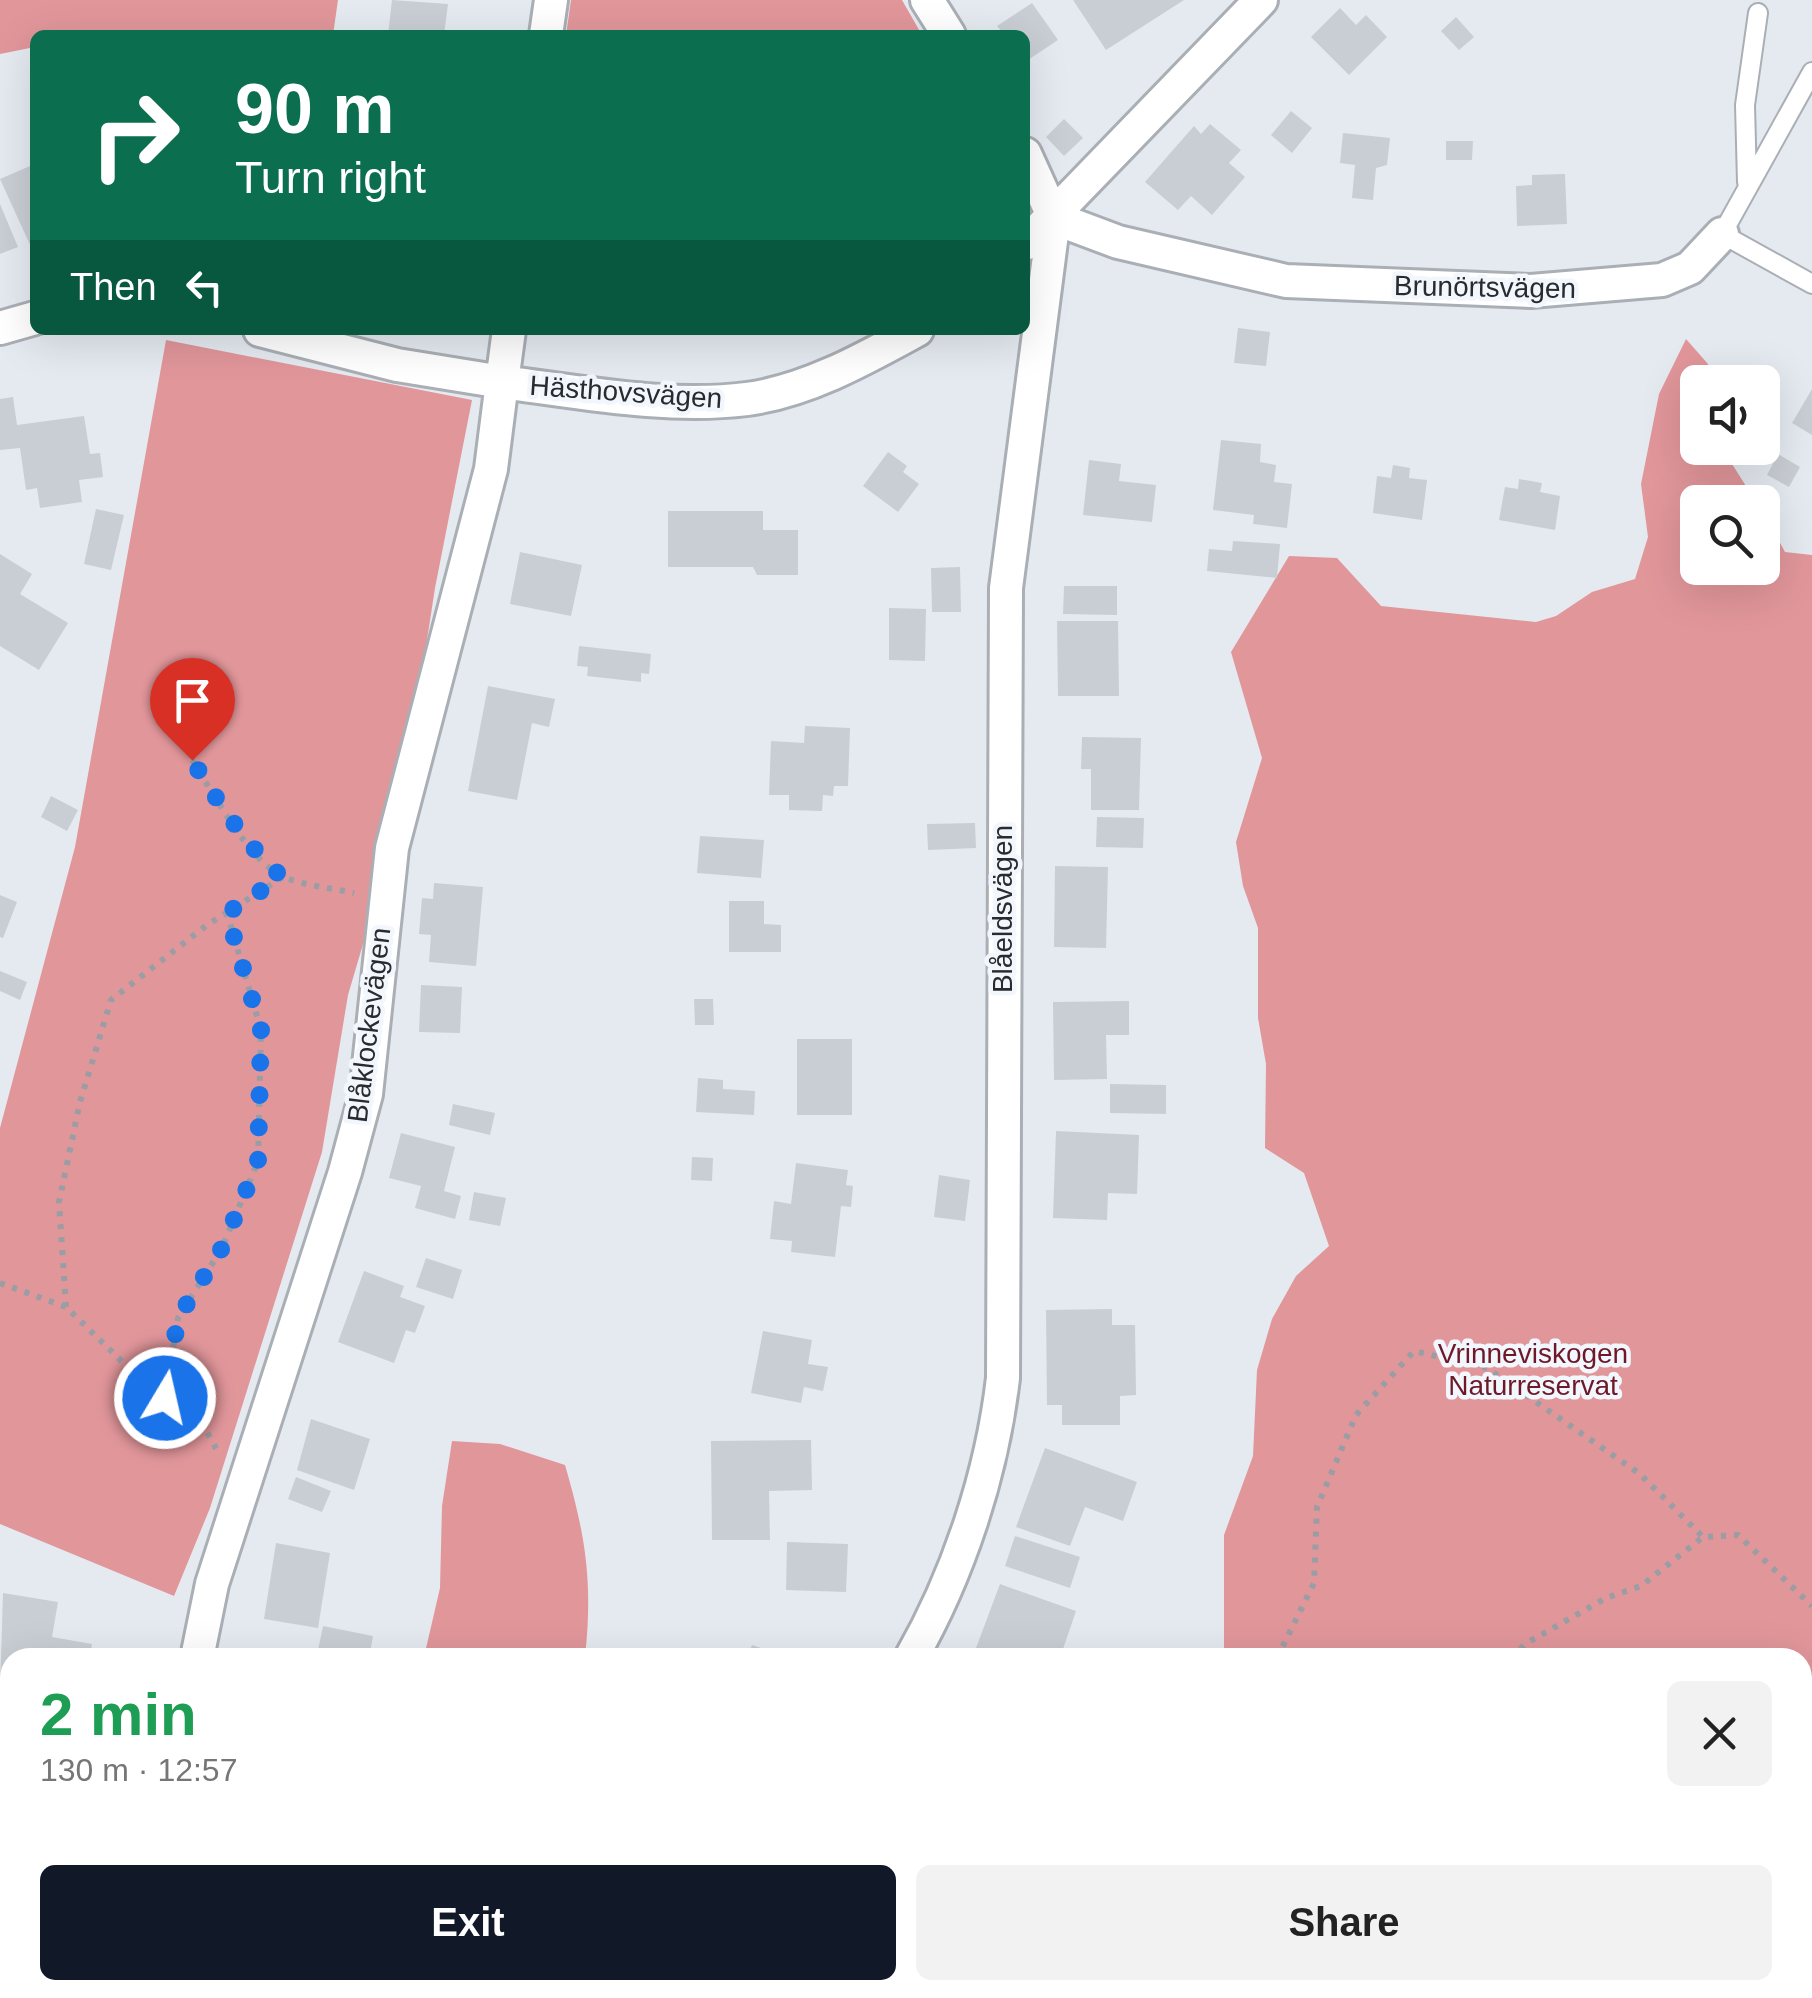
<!DOCTYPE html>
<html lang="en">
<head>
<meta charset="utf-8">
<style>
	body { margin:0; font-family:Helvetica,sans-serif; background:#f2f2f2; color:#222; height:100vh; display:flex; flex-direction:column; font-size:38px; white-space:nowrap }
	* { box-sizing:border-box; margin:0 }
	p { font-size:32px; color:#767676 }
	.icon { flex:none; width:55px; height:55px; fill:none; stroke:currentColor; stroke-width:2; stroke-linecap:round; stroke-linejoin:round }
	.map { position:relative; flex:1; overflow:hidden }
	.details { position:absolute; left:0px; top:1648px; width:1812px; height:352px; display:flex; flex-direction:column; background:#fff; border-radius:30px 30px 0 0; box-shadow:0 10px 40px #0002 }
	.details>* { flex:none }
	.guide { position:absolute; left:30px; top:30px; width:1000px; height:305px; border-radius:15px; box-shadow:0 10px 40px #0002; background:#0b6e4f; color:#fff; overflow:hidden }
	.controls { position:absolute; left:1680px; top:365px; display:grid; gap:20px }
	.controls a { display:grid; place-items:center; width:100px; height:100px; border-radius:15px; background:#fff; box-shadow:0 10px 40px #0002; font-size:50px }
	.pin { position:absolute; display:grid; place-items:center; width:85px; height:85px; color:#fff; margin:-102px -42px; border-radius:50% 50% 50% 0; rotate:-45deg; box-shadow:0 0 10px #0007 }
	.pin .icon { rotate:45deg }
	.me { position:absolute; width:110px; margin:-55px; rotate:9deg; stroke-linejoin:round; filter:drop-shadow(0 0 8px #0008) }
	.turn { display:flex; align-items:center; gap:35px; height:210px; padding:0 40px; font-size:45px }
	.turn .icon { width:130px; height:130px; stroke-width:2.5 }
	.turn b { display:block; font-size:70px; line-height:85px }
	.then { display:flex; align-items:center; height:95px; padding:0 40px; background:#0003; gap:20px; font-size:38px }
	.round { display:grid; place-items:center; flex:none; width:105px; height:105px; border-radius:15px; background:#f2f2f2 }
	.summary { display:flex; align-items:center; justify-content:space-between; height:170px; padding:0 40px }
	h1 { font-size:60px; font-weight:800; line-height:75px; color:#1e9e55 }
	.action { display:flex; gap:20px; margin-top:auto; padding:20px 40px }
	.action a { flex:1; height:115px; border-radius:15px; background:#111827; color:#fff; font-size:40px; font-weight:800; line-height:115px; text-align:center }
	.action a+a { background:#f2f2f2; color:#222 }
	.map>svg:first-child { display:block }
</style>
</head>
<body>
<div class="map">
<svg width="1812" height="1998" viewBox="0 0 1812 1998">
	<rect width="100%" height="100%" fill="#e5eaf1"/>
	<!-- green -->
	<path fill="#fac3c5" d="M198 1990H442V1998H199Z"/>
	<!-- forest -->
	<path fill="#e1969a" d="M0 0H338L333 35H35V47L0 54Z
		M571 0H902L922 35H566Z
		M1686 339 1708 364 1709 382H1698V448H1722L1756 502H1698V568H1762L1763 511 1785 552 1812 555V1998H433L435 1990H1802V1658L1224 1657V1535L1253 1456 1257 1370 1272 1319 1296 1276 1329 1246 1304 1173 1265 1148 1266 1064 1258 1018V928L1243 886 1236 842 1262 758 1231 652 1289 556 1337 558 1381 606 1536 622 1556 616 1592 592 1635 579 1648 537 1641 484 1659 394Z
		M166 340 472 400 435 588 399 822 348 995 322 1152 210 1508 174 1596 0 1524V1128L75 847Z
		M452 1441 500 1444 565 1465C586 1537 593 1583 585 1657H424L440 1588 442 1506Z"/>
	<!-- building -->
	<path fill="#c9ced4" d="M392 0 448 4 444 35H388Z
		M1073 0H1184L1106 50Z
		M1032 3 1058 40 1025 62V35H1004L997 26Z
		M1340 8 1356 25 1366 15 1387 37 1349 75 1311 37Z
		M1456 17 1474 37 1459 50 1441 31Z
		M1291 111 1312 128 1292 153 1271 135Z
		M1064 119 1083 138 1064 156 1046 137Z
		M1210 124 1241 150 1229 163 1245 177 1212 215 1191 196 1178 210 1145 182 1194 126 1201 134Z
		M1343 133 1390 138 1387 165 1376 168 1373 200 1352 198 1355 165 1340 163Z
		M1446 141H1473L1472 160H1446Z
		M30 166 35 170V245L31 247 0 179Z
		M1565 174 1567 224 1517 226 1516 186 1532 185V175Z
		M0 204 18 247 0 254Z
		M1238 328 1270 332 1266 366 1234 363Z
		M1812 389V435L1792 423Z
		M13 397 17 425 84 416 90 454 100 453 103 477 79 480 82 502 40 508 37 488 26 490 20 448 0 450V399Z
		M1221 440 1261 444 1260 462 1276 465 1274 482 1292 484 1287 528 1253 524 1254 515 1213 510Z
		M888 452 907 466 903 472 919 484 898 512 863 486Z
		M1778 454 1800 467 1789 487 1767 475Z
		M1089 460 1121 464 1119 481 1156 485 1152 522 1083 515Z
		M1393 465 1410 468 1409 478 1427 480 1422 520 1373 513 1377 476 1391 478Z
		M1519 479 1542 483 1540 492 1560 496 1555 530 1499 520 1505 487 1518 489Z
		M96 509 124 515 111 570 84 564Z
		M668 511H763V530H798V575H757L753 567H668Z
		M1233 541 1280 544 1277 578 1207 571 1209 549 1232 551Z
		M520 552 582 565 571 616 510 604Z
		M0 554 32 574 20 594 68 623 39 670 0 646Z
		M960 567 961 612H932L931 568Z
		M1064 586H1117V615L1063 614Z
		M889 608 926 609 925 661 889 660Z
		M1057 621H1118L1119 696H1058Z
		M579 646 651 654 649 674 641 673V682L587 676 588 667 577 666Z
		M488 686 555 699 549 727 532 723 517 800 468 791Z
		M805 726 850 728 848 786H834L833 796 823 795 822 811 789 810V795H769L771 741 804 743Z
		M1082 737 1141 738 1139 810H1091V769H1081Z
		M51 796 78 810 67 831 41 817Z
		M1097 817 1144 818 1143 848 1096 847Z
		M975 823 976 848 928 850 927 824Z
		M700 836 764 840 761 878 697 873Z
		M1055 866 1108 867 1106 948 1054 947Z
		M434 883 483 887 476 966 429 962 431 935 419 934 422 898 433 899Z
		M0 895 17 902 3 938 0 937Z
		M729 901H764V924L781 925V952H729Z
		M0 971 27 982 20 1000 0 991Z
		M421 985 462 987 460 1033 419 1032Z
		M694 999H713L714 1025H695Z
		M1129 1001V1035H1106L1107 1079 1054 1080 1053 1002Z
		M797 1039H852V1115H797Z
		M698 1078 723 1080V1089L755 1091 754 1115 696 1112Z
		M1110 1084 1166 1085V1114L1110 1113Z
		M453 1104 495 1113 490 1135 449 1125Z
		M1056 1131 1139 1135 1137 1194 1108 1193 1107 1220 1053 1218Z
		M401 1133 455 1147 444 1191 461 1196 455 1219 415 1208 421 1186 389 1178Z
		M692 1157 713 1158 712 1181 691 1180Z
		M796 1163 848 1170 846 1185 853 1186 851 1207 841 1206 835 1257 791 1252 792 1241 770 1239 774 1201 791 1204Z
		M939 1175 970 1180 965 1221 934 1217Z
		M474 1192 506 1198 500 1226 469 1220Z
		M426 1258 462 1270 453 1299 416 1287Z
		M364 1271 404 1286 400 1297 425 1306 415 1333 406 1330 394 1363 338 1342Z
		M1112 1309V1325H1135L1136 1395 1120 1396V1425H1062V1405H1047L1046 1310Z
		M763 1331 812 1340 808 1364 828 1367 823 1391 804 1387 801 1403 751 1393Z
		M311 1419 370 1439 354 1490 297 1470Z
		M811 1440 812 1490 769 1491 770 1540H712L711 1441Z
		M1045 1448 1137 1482 1123 1521 1085 1507 1070 1546 1016 1527Z
		M296 1477 331 1491 322 1512 288 1499Z
		M1015 1536 1080 1557 1070 1588 1005 1566Z
		M787 1542 848 1544 846 1592 786 1590Z
		M276 1543 330 1553 318 1628 264 1619Z
		M1000 1584 1076 1611 1060 1658 973 1656Z
		M3 1593 58 1602 52 1637 92 1644 90 1658H10V1692L0 1690Z
		M323 1626 373 1636 369 1658 317 1655Z
		M752 1645 787 1657V1658H747Z
		M0 1765 10 1767V1824L2 1823 0 1813Z
		M18 1990H73V1998H17Z
		M388 1990H429V1996L388 1997Z"/>
	<g fill="none" stroke-linecap="round" stroke-linejoin="round">
		<!-- service casing -->
		<g stroke="#aaafb5" stroke-width="22">
			<path id="service" d="M1812 72 1722 234 1812 284
				M1747 182 1745 105 1758 13"/>
		</g>
		<!-- minor casing -->
		<g stroke="#aaafb5" stroke-width="38">
			<path id="minor" d="M927 0 949 35
				M546 35 551 0
				M1054 218 1118 242 1286 281 1531 291 1662 280 1690 268 1722 234
				M1025 244 1261 0
				M0 328 35 318
				M260 330 397 365 502 382 509 330
				M197 1658 212 1584 345 1172 366 1094 392 848 491 469 502 382C581 392 667 409 747 399 807 391 864 359 917 330
				M911 1658C959 1574 992 1473 1003 1378L1006 588 1054 218 1025 154"/>
		</g>
		<!-- path -->
		<path stroke="#9a9ea4" stroke-width="6" stroke-dasharray="5 8" stroke-linecap="butt" d="M192 760C213 792 249 862 284 877 305 886 332 888 354 893
			M0 1283 66 1307 140 1379 207 1432 219 1454
			M66 1307 59 1202 80 1102 111 1000 207 925 283 877
			M165 1398 178 1318 222 1248 258 1161 261 1030 227 913
			M1277 1658 1314 1583 1317 1507 1356 1415 1414 1351 1487 1368 1640 1474 1703 1537
			M1511 1658 1525 1644 1606 1598 1641 1586 1703 1537 1738 1535 1812 1606
			M1802 1700 1812 1662
			M1802 1706 1812 1708
			M886 1990 888 1998
			M148 1998V1990
			M1185 1998 1199 1990
			M1509 1998 1515 1990"/>
		<!-- service -->
		<use href="#service" stroke="#fff" stroke-width="18"/>
		<!-- minor -->
		<use href="#minor" stroke="#fff" stroke-width="32"/>
	</g>
	<g fill="none" stroke-linecap="round" stroke-linejoin="round">
		<!-- route -->
		<path stroke="#1a73e8" stroke-width="18" stroke-dasharray="0 32.4" d="M165 1398 178 1318 222 1248 258 1162 261 1030 227 913 282 877C245 844 219 803 192 760"/>
	</g>
	<g text-anchor="middle" dominant-baseline="central" stroke-width="9" stroke-linejoin="round" paint-order="stroke">
		<!-- street labels -->
		<g font-size="28" fill="#292b2e" stroke="#f2f7fe">
			<text transform="translate(1485 287) rotate(1)">Brunörtsvägen</text>
			<text transform="translate(626 392) rotate(4)">Hästhovsvägen</text>
			<text transform="translate(1002 909) rotate(-90)">Blåeldsvägen</text>
			<text transform="translate(369 1025) rotate(-83)">Blåklockevägen</text>
		</g>
		<!-- park labels -->
		<g font-size="28" fill="#6f1827" stroke="#f2f7fe">
			<text x="1533" y="1353">Vrinneviskogen<tspan x="1533" dy="32">Naturreservat</tspan></text>
		</g>
	</g>
</svg>
<div class="controls">
<a><svg class="icon" aria-label="sound" viewBox="0 0 24 24"><path d="M4 9h4l5-4v14l-5-4H4zM17 9q2 3 0 6"/></svg></a>
<a><svg class="icon" aria-label="search" viewBox="0 0 24 24"><circle cx="10" cy="10" r="6"/><path d="M15 15l6 6"/></svg></a>
</div>
<div class="pin" style="left:192px;top:760px;background:#d93025"><svg class="icon" aria-label="arrive" viewBox="0 0 24 24"><path d="M6 21V4h12l-3 4 3 4H6"/></svg></div>
<svg class="me" style="left:165px;top:1398px" viewBox="-20 -20 40 40"><circle r="17" fill="#1a73e8" stroke="#fff" stroke-width="3"/><path d="M0-11L8 9 0 5-8 9z" fill="#fff"/></svg>
<div class="guide">
<div class="turn"><svg class="icon" aria-label="right" viewBox="0 0 24 24"><path d="M7 20v-9h11M14 6l5 5-5 5"/></svg><div><b>90 m</b>Turn right</div></div>
<div class="then">Then<svg class="icon" aria-label="left" viewBox="0 0 24 24"><path d="M17 20v-9H6M10 6l-5 5 5 5"/></svg></div>
</div>
<section class="details">
<div class="summary"><div><h1>2 min</h1><p>130 m · 12:57</p></div><a class="round"><svg class="icon" aria-label="close" viewBox="0 0 24 24"><path d="M6 6l12 12M18 6L6 18"/></svg></a></div>
<div class="action"><a>Exit</a><a>Share</a></div>
</section>
</div>
</body>
</html>
